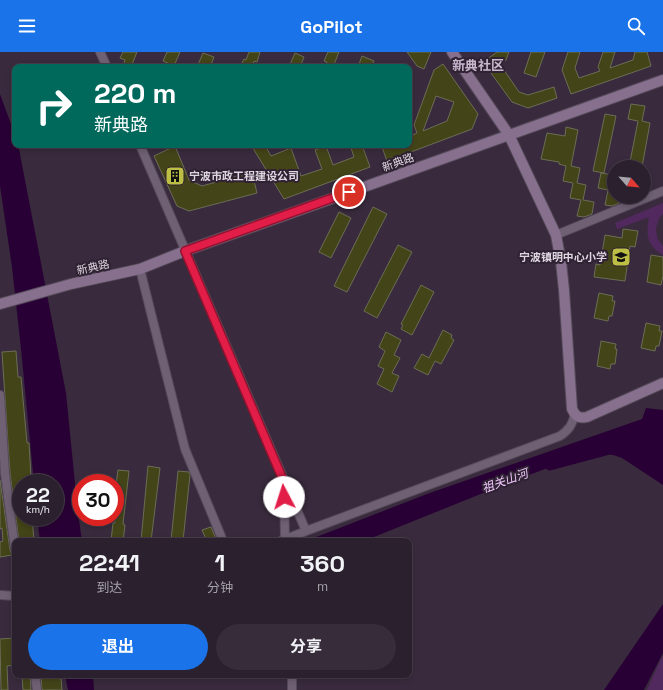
<!DOCTYPE html>
<html lang="zh">
<head>
<meta charset="utf-8">
<style>
	body { margin:0; font-family:"Space Grotesk","Noto Sans SC",sans-serif; background:#372d3a; color:#f1f3f6; height:100vh; display:flex; flex-direction:column; font-size:15px; white-space:nowrap }
	* { box-sizing:border-box; margin:0 }
	p { font-size:13px; color:#a6a3aa }
	.icon { flex:none; width:22px; height:22px; fill:none; stroke:currentColor; stroke-width:2; stroke-linecap:round; stroke-linejoin:round }
	.map { position:relative; flex:1; overflow:hidden }
	.side { position:absolute; left:12px; top:486px; width:400px; height:140px; display:flex; flex-direction:column; background:#2b202e; border-radius:8px; box-shadow:0 2px 6px #0003,0 0 0 1px #473e4a }
	.side>* { flex:none }
	.guide { position:absolute; left:12px; top:12px; width:400px; height:84px; border-radius:8px; box-shadow:0 2px 6px #0003,0 0 0 1px #473e4a; background:#00695c; color:#fff; overflow:hidden }
	.needle { width:26px; rotate:117deg }
	.tools { position:absolute; left:607px; top:108px; display:grid; gap:8px }
	.tools a { display:grid; place-items:center; width:44px; height:44px; border-radius:50%; background:#2b202e; box-shadow:0 2px 6px #0003,0 0 0 1px #473e4a; font-size:20px }
	.speed { position:absolute; left:12px; top:422px; display:flex; gap:8px; font-size:20px; font-weight:700; text-align:center }
	.speed>* { display:grid; place-content:center; width:52px; height:52px; border-radius:50%; background:#2b202e; box-shadow:0 2px 6px #0003,0 0 0 1px #473e4a; line-height:1 }
	.speed small { font-size:10px; font-weight:400 }
	.speed .limit { border:6px solid #d22; background:#fff; color:#111 }
	.pin { position:absolute; display:grid; place-items:center; width:34px; height:34px; color:#fff; margin:-17px; border:2px solid #fff; border-radius:50%; box-shadow:0 1px 4px #0007 }
	.me { position:absolute; width:44px; margin:-22px; rotate:355deg; stroke-linejoin:round; filter:drop-shadow(0 0 3px #0008) }
	.turn { display:flex; align-items:center; gap:14px; height:84px; padding:0 16px; font-size:18px }
	.turn .icon { width:52px; height:52px; stroke-width:2.5 }
	.turn b { display:block; font-size:28px; line-height:34px }
	.eta { display:flex; justify-content:space-evenly; align-items:center; height:68px; text-align:center }
	.eta b { font-size:24px; font-weight:700; line-height:28px }
	.primary-button { display:flex; gap:8px; margin-top:auto; padding:8px 16px }
	.primary-button a { flex:1; height:46px; border-radius:24px; background:#1a73e8; color:#fff; font-size:16px; font-weight:700; line-height:46px; text-align:center }
	.primary-button a+a { background:#372d3a; color:#f1f3f6 }
	header { display:flex; justify-content:space-between; align-items:center; height:52px; padding:0 16px; background:#1a73e8; color:#fff; font-size:18px; font-weight:700 }
	.map>svg:first-child { display:block }
</style>
</head>
<body>
<header><svg class="icon" aria-label="menu" viewBox="0 0 24 24"><path d="M4 6h16M4 12h16M4 18h16"/></svg>GoPilot<svg class="icon" aria-label="search" viewBox="0 0 24 24"><circle cx="10" cy="10" r="6"/><path d="M15 15l6 6"/></svg></header>
<div class="map">
<svg width="663" height="638" viewBox="0 0 663 638">
	<rect width="100%" height="100%" fill="#392b3d"/>
	<!-- green -->
	<path fill="#52295f" d="M663 151V162L659 166 656 176 657 186 663 194V203C646 192 646 183 649 165L617 177 615 171Z
		M663 604V638H647L661 607Z"/>
	<!-- water -->
	<path fill="#290035" d="M0 42 15 83V93H18L19 97 66 341 78 461 82 489H40L37 465H55V431H34L21 297 12 215 0 134Z
		M646 356 663 358V433L622 406 613 403 588 401 513 429 364 489H306L427 442 642 367Z
		M663 552V601L644 638H604Z
		M65 623H93L94 638H68Z"/>
	<g fill="none" stroke-linecap="round" stroke-linejoin="round">
		<!-- canal -->
		<path stroke="#290035" stroke-width="9" d="M550 414 606 399"/>
	</g>
	<!-- building -->
	<path fill="#434418" stroke="#6b6d55" fill-rule="evenodd" d="M123 0H137L131 15H123L125 8 120 6Z
		M167 0H180L174 14 163 9Z
		M249 0H260L257 10 254 9 252 15H240L244 7 246 8Z
		M328 0H339L333 15H325L327 10 324 9Z
		M407 0H431L424 17 417 14Z
		M497 0H509L506 8 500 12 519 40 528 43 554 35 557 46 528 56 512 50 483 10Z
		M531 0H545L536 25 524 21Z
		M568 0H580L575 16 579 26 600 19 598 15 603 0H615L610 16 633 8 635 0H647L651 14 571 42 562 18Z
		M203 1 214 5 210 15H197Z
		M295 1 304 5 300 15H289Z
		M362 4 374 9 371 15H358Z
		M443 12 478 62 472 77 387 109 382 95 388 93H409V85L417 81 414 73 434 18ZM436 44 454 50 447 69 423 79Z
		M631 52 645 54 642 69 650 71 642 115H629L638 69 628 67Z
		M605 62 616 64 604 121 593 119Z
		M566 75 578 78 571 114 580 116 577 131 586 133 583 148 594 150 592 162 584 165 577 164 581 148 570 146 573 131 563 129 566 114 559 112V110L541 107 547 81 565 84Z
		M251 93H265L271 104 291 96 301 124 322 117 315 98 326 94 333 113 354 105 350 93H362L370 115 284 147Z
		M175 94 189 128 202 134 252 120 257 141 189 159 177 154 154 104Z
		M601 121 614 123 612 138 614 139V145H620L619 151 612 154 605 153 608 138 598 136Z
		M373 155 387 162 347 240 334 234Z
		M339 160 351 166 331 206 319 200Z
		M623 177 638 179 635 195 630 194 625 229 594 225 596 212 600 213 605 183 622 186Z
		M398 193 412 200 377 266 364 259Z
		M651 203 663 205V224L661 233 647 230Z
		M421 233 434 240 412 283 401 277 403 273 401 272Z
		M599 241 613 244 612 249H615L612 264H609L608 269 594 266Z
		M646 271 660 274 659 279H662L659 294H656L655 299 641 296Z
		M443 278 452 283 451 286 454 288 441 312 435 309 428 323 414 316 422 302 429 306Z
		M386 280 401 288 394 303 400 306 392 321 399 324 392 340 377 332 384 317 378 314 385 299 379 295Z
		M601 289 616 292 615 297H617L615 312H611L610 317 597 314Z
		M16 299 18 325H21L27 391H29L31 426 29 427V431H21V465H32L34 489H19L10 421 2 300Z
		M148 414 160 416 151 489H141Z
		M118 418 129 419 123 472 125 473 123 489H111L113 471H115V441Z
		M178 419 189 420 190 423 183 489H171Z
		M0 428 10 498 12 503 0 505V490L3 489 2 476 0 477Z
		M211 475 217 489H207L202 478Z
		M15 586V613L7 614 8 638H1L0 587Z
		M22 623H30L31 638H23Z
		M41 623H58L59 627 61 626 62 638H42Z"/>
	<g fill="none" stroke-linecap="round" stroke-linejoin="round">
		<!-- street casing -->
		<g stroke="#554a59" stroke-width="10">
			<path id="street" d="M100 0 107 15
				M140 93 306 479 281 489
				M556 183 663 139
				M140 217 185 397 223 489
				M0 343 5 422 15 497
				M284 433 285 489
				M306 479 560 384C569 378 572 373 575 362
				M0 543 15 544
				M35 623 37 638
				M292 638V623"/>
		</g>
		<!-- secondary casing -->
		<g stroke="#554a59" stroke-width="12">
			<path id="secondary" d="M452 0 509 83 556 183 561 210 564 238 572 357C575 364 579 367 587 365L663 331
				M0 252 71 232 140 217 185 199 663 28"/>
		</g>
		<!-- street -->
		<use href="#street" stroke="#6f6074" stroke-width="8"/>
		<!-- secondary -->
		<use href="#secondary" stroke="#876f8e" stroke-width="10"/>
	</g>
	<g fill="none" stroke-linecap="round" stroke-linejoin="round">
		<!-- route casing -->
		<g stroke="#92132f" stroke-width="10">
			<path id="route" d="M284 445V430L185 199 349 140"/>
		</g>
		<!-- route -->
		<use href="#route" stroke="#e11d48" stroke-width="7"/>
	</g>
	<!-- icons -->
	<defs>
		<g id="building-square" transform="scale(1)"><rect x="-9" y="-9" width="18" height="18" rx="4" fill="#bcbf44" stroke="#2f2233"/><path d="M-4-6H4V6H1V3H-1V6H-4ZM-2.5-4.3h1.7v1.8h-1.7ZM.8-4.3h1.7v1.8H.8ZM-2.5-1h1.7V.8h-1.7ZM.8-1h1.7V.8H.8Z" fill="#111"/></g>
		<g id="school-square" transform="scale(1)"><rect x="-9" y="-9" width="18" height="18" rx="4" fill="#bcbf44" stroke="#2f2233"/><path d="M0-5L7-2L0 1L-7-2ZM-4 1L0 2.5L4 1V4Q0 6-4 4Z" fill="#111"/></g>
	</defs>
	<g fill-rule="evenodd">
		<use href="#building-square" x="175" y="124"/>
		<use href="#school-square" x="621" y="205"/>
	</g>
	<g text-anchor="middle" dominant-baseline="central" stroke-width="4" stroke-linejoin="round" paint-order="stroke">
		<!-- street labels -->
		<g font-size="11" fill="#dfd6e1" stroke="#2f2233">
			<text transform="translate(398 110) rotate(-20)">新典路</text>
			<text transform="translate(93 215) rotate(-13)">新典路</text>
		</g>
		<!-- poi labels -->
		<g font-size="11" font-weight="bold" fill="#dfd6e1" stroke="#2f2233" text-anchor="start">
			<text x="189" y="124">宁波市政工程建设公司</text>
			<text x="607" y="205" text-anchor="end">宁波镇明中心小学</text>
		</g>
		<!-- water labels -->
		<g font-size="12" font-style="italic" fill="#f0c8fc" stroke="#2f2233">
			<text transform="translate(505 429) rotate(-20)">祖关山河</text>
		</g>
		<!-- quarter labels -->
		<g font-size="13" font-weight="bold" fill="#c9b8ce" stroke="#2f2233">
			<text x="478" y="13">新典社区</text>
		</g>
	</g>
</svg>
<div class="tools">
<a><svg class="needle" viewBox="-14 -14 28 28"><path d="M0-13l5 13h-10z" fill="#e53935"/><path d="M0 13l5-13h-10z" fill="#a6a3aa"/></svg></a>
</div>
<div class="speed"><div>22<small>km/h</small></div><div class="limit">30</div></div>
<div class="pin" style="left:349px;top:140px;background:#d93025"><svg class="icon" aria-label="arrive" viewBox="0 0 24 24"><path d="M6 21V4h12l-3 4 3 4H6"/></svg></div>
<svg class="me" style="left:284px;top:445px" viewBox="-20 -20 40 40"><circle r="19" fill="#fff"/><path d="M0-13L10 11 0 6-10 11z" fill="#e11d48"/></svg>
<div class="guide">
<div class="turn"><svg class="icon" aria-label="right" viewBox="0 0 24 24"><path d="M7 20v-9h11M14 6l5 5-5 5"/></svg><div><b>220 m</b>新典路</div></div>
</div>
<section class="side">
<div class="eta">
<div><b>22:41</b><p>到达</p></div>
<div><b>1</b><p>分钟</p></div>
<div><b>360</b><p>m</p></div>
</div>
<div class="primary-button"><a>退出</a><a>分享</a></div>
</section>
</div>
</body>
</html>
